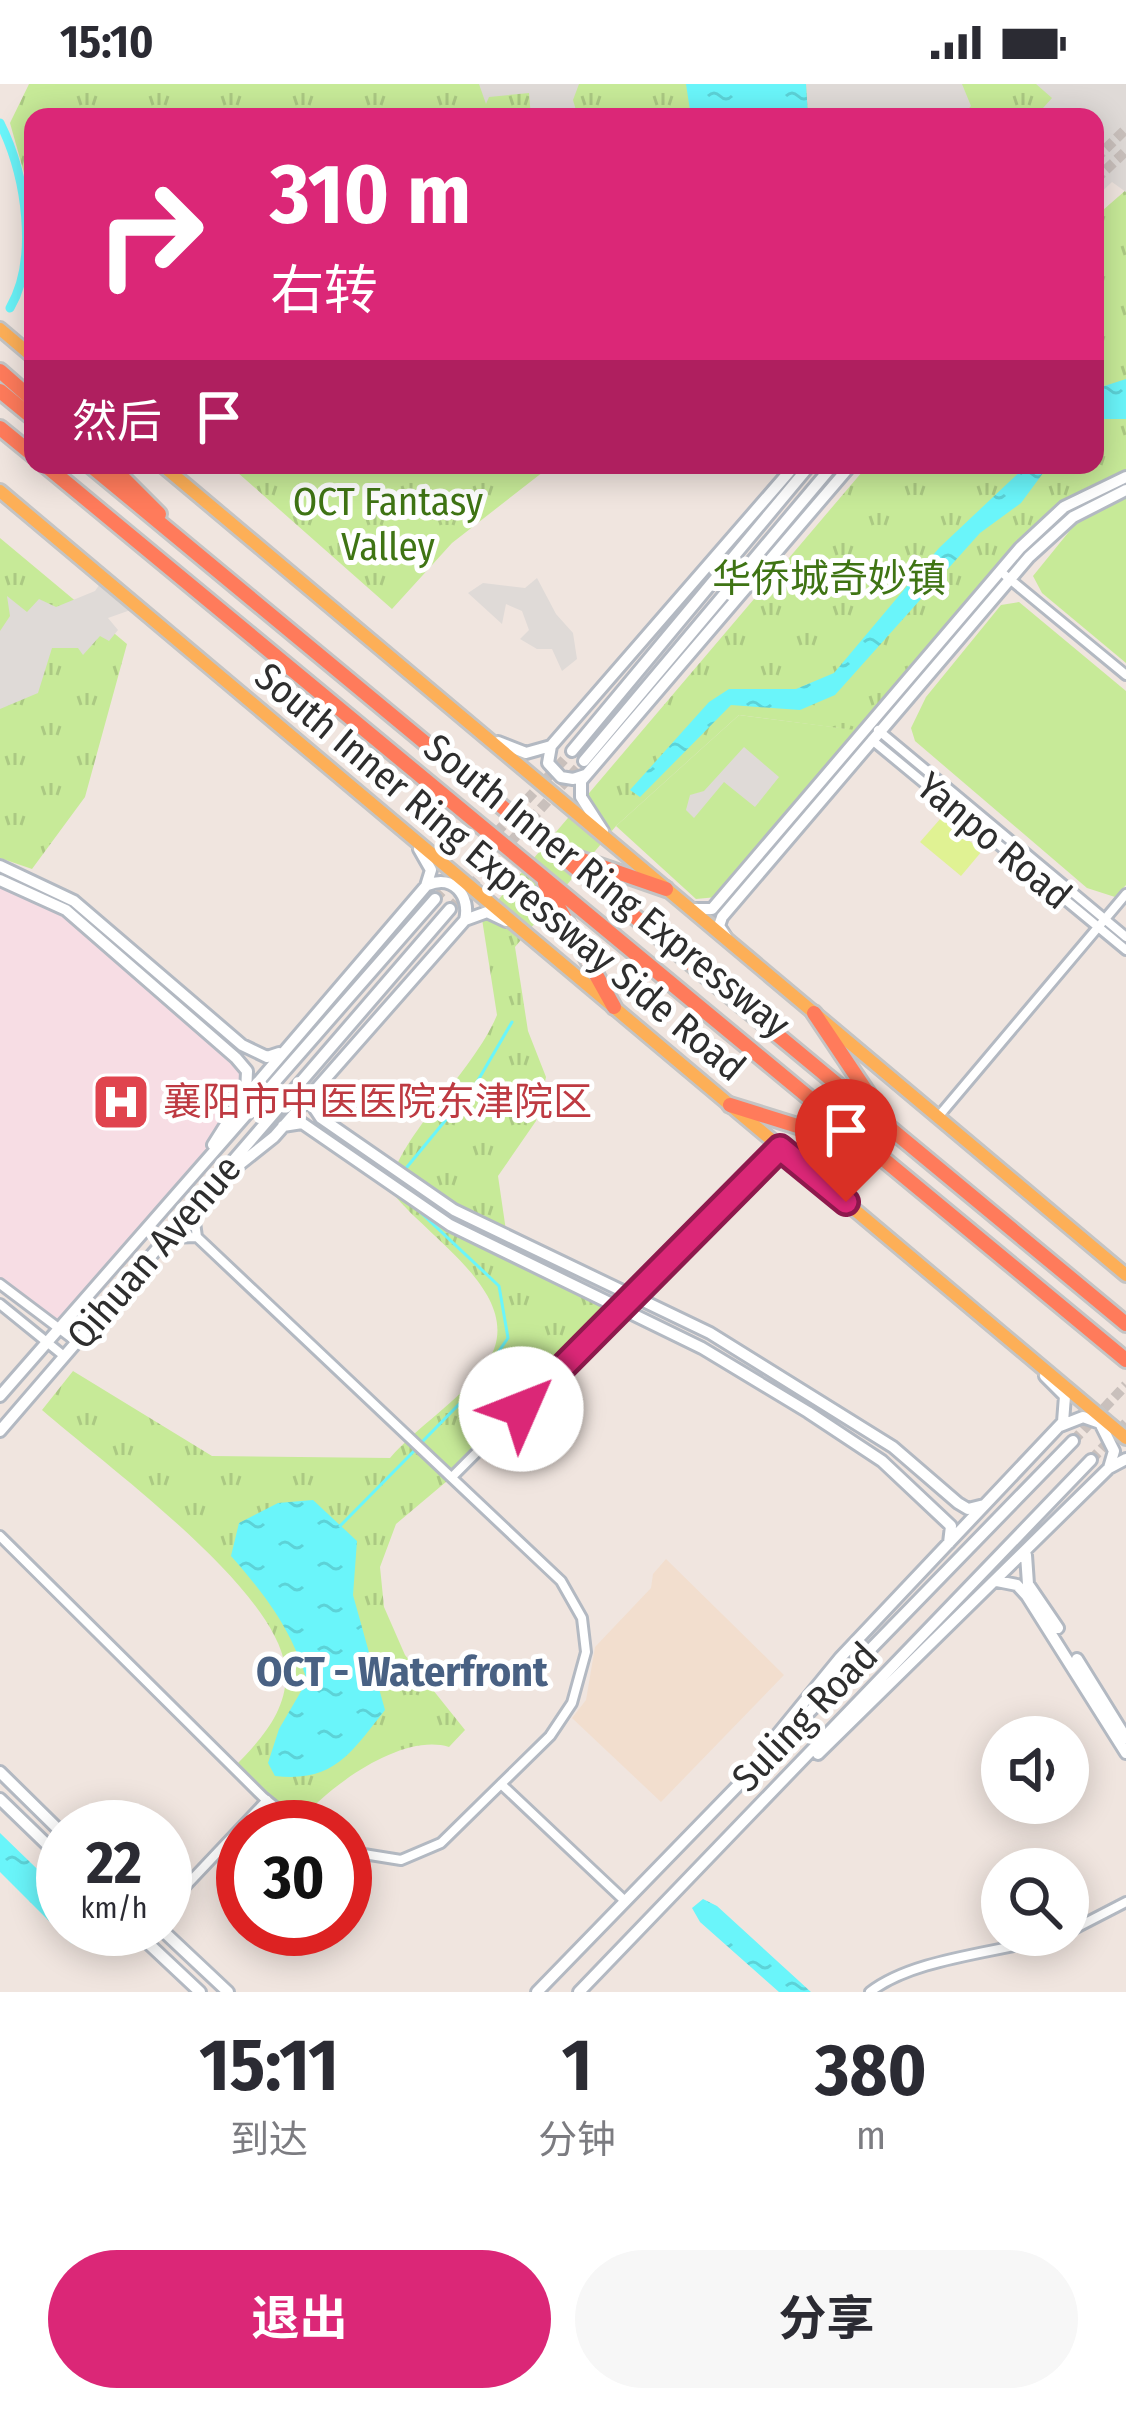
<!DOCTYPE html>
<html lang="zh">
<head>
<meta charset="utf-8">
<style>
	body { margin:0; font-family:"Fira Sans Condensed","Noto Sans SC",sans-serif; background:#f7f7f7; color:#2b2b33; height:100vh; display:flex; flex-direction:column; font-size:45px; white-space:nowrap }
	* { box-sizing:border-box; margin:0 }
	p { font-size:39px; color:#7c7c81 }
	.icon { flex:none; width:66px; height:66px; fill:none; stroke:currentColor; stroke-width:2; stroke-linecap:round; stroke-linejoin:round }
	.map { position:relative; height:1908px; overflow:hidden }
	.details { display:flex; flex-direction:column; background:#fff; flex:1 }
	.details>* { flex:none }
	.banner { position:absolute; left:24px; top:24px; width:1080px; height:366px; border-radius:24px; box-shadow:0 6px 30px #0003; background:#db2777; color:#fff; overflow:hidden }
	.buttons { position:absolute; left:981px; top:1632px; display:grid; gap:24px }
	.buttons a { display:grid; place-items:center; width:108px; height:108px; border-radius:50%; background:#fff; box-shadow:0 6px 30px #0003; font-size:60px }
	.speed { position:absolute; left:36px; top:1716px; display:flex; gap:24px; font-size:60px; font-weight:700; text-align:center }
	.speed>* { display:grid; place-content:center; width:156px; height:156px; border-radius:50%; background:#fff; box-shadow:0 6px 30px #0003; line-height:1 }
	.speed small { font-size:30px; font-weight:400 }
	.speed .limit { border:18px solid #d22; background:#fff; color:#111 }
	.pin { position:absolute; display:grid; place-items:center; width:102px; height:102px; color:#fff; margin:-123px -51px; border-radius:50% 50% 50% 0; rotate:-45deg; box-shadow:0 0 12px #0007 }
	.pin .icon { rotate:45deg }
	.me { position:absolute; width:132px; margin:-66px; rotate:46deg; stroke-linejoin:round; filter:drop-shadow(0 0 9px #0008) }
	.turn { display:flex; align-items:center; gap:42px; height:252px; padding:0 48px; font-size:54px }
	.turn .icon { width:156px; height:156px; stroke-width:2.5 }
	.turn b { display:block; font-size:84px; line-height:102px }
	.then { display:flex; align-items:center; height:114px; padding:0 48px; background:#0003; gap:24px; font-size:45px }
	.eta { display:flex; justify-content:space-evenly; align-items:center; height:204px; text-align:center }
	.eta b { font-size:72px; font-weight:700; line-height:84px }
	.primary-button { display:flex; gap:24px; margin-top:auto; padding:24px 48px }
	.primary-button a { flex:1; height:138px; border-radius:72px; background:#db2777; color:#fff; font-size:48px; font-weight:700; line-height:138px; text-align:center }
	.primary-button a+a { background:#f7f7f7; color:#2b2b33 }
	.status { display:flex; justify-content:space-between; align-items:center; height:84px; padding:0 60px; background:#fff; direction:ltr }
	.status svg { height:33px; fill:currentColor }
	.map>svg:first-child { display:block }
</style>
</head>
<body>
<div class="status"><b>15:10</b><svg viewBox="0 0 49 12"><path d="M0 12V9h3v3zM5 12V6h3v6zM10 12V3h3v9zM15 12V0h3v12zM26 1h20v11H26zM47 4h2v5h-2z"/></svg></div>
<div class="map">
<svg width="1126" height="1908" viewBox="0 0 1126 1908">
	<defs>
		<pattern id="park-tufts" width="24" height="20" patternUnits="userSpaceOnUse" patternTransform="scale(3)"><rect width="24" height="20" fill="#c7ea98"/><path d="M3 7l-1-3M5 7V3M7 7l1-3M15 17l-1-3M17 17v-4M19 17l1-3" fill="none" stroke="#abc983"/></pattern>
		<pattern id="water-ripples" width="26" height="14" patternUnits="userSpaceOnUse" patternTransform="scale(3)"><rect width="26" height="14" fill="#6af5fa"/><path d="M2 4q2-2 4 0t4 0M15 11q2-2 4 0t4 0" fill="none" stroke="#5cd2d7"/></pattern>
	</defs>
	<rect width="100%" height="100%" fill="#f0e5df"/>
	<!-- education -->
	<path fill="#f2dece" d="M666 1475 784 1591 661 1718 572 1634 586 1616 595 1563 651 1504 653 1490Z"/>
	<!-- medical -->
	<path fill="#f7dde4" d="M0 796 66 826 236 974 247 999 196 1089 59 1245 0 1200Z"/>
	<!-- grass -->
	<path fill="#c7ea98" d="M1126 410V579L1042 509 1033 492 1076 439Z
		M1019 518 1126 607V801L1115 813 1087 804 915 657 911 644 926 613 1001 521Z
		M739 631 857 646 717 813 696 815 616 742Z"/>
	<!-- park -->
	<path fill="url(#park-tufts)" d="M29 0H1065L1066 16 1053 33H33V121L10 39Z
		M1126 106V393L1044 442 862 647 739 631 616 742 515 863 528 947 546 993 536 1037 498 1092 510 1174 624 1225 453 1392 396 1440 380 1483 384 1523 405 1571 465 1646 449 1663C401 1648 325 1705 297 1740L233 1684C260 1657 291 1624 285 1582 273 1502 105 1381 42 1326L73 1287 212 1372 390 1374C418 1342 459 1317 484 1283 536 1214 423 1153 389 1104 400 1049 473 989 497 931L482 835 868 381H1095V133Z
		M229 381H552L452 459 392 525Z
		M0 454 127 560 85 713 32 785 0 774Z"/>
	<!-- pitch -->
	<path fill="#e0f293" d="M941 734 982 767 961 792 920 758Z"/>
	<!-- plaza -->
	<path fill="#dfdad7" d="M479 0H579L573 16 578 33H531L529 9 489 13 486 20Z
		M806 0H962L971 22 961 33 916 29 808 33Z
		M1126 0V108L1112 98 1095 114V33H1053L1043 24 1052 14 1036 0Z
		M537 494 556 530 573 549 577 575 562 587 552 565H537L520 555 529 546 522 527 506 520 502 540 468 509 483 499 525 504Z
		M102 497 139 523 108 534 118 546 109 557 100 552 83 571 78 564H52L38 609 0 625V547L10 532 7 512 27 528 39 515 56 523 95 507Z
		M744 663 779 693 755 723 724 698 694 734 686 726 690 711 704 707Z"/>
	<!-- water -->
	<path fill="url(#water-ripples)" d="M686 0H806L808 33H691Z
		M1126 295V335H1095V305Z
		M1027 381H1049L1021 419 980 449 835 611 800 626 731 621 640 713 630 706 709 618 729 605H796L834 589 939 464Z
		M313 1416 357 1457 353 1511 385 1626C352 1667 335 1699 275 1692L268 1679 279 1645 307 1597C292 1546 266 1512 231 1472L239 1439 278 1419Z
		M0 1749 63 1810V1845H98L112 1859 111 1867 71 1859 0 1788Z
		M703 1815 717 1822 811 1908H779L700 1838 692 1824Z"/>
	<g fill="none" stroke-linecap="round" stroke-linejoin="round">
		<!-- stream -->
		<path stroke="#6af5fa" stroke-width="3" d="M407 1083 477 998 512 938
			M417 1125 499 1202 508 1254 469 1310 421 1359
			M340 1442 415 1366"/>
		<!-- canal -->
		<path stroke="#6af5fa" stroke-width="9" d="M0 39C26 91 39 174 10 224"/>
		<!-- secondary-tunnel -->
		<path stroke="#c9c0bc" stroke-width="10" stroke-dasharray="10 5" stroke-linecap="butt" d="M1095 75 1126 45
			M1095 96 1126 67
			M435 815 572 667
			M450 825 584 677
			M1073 1357 1126 1301
			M1091 1376 1126 1339"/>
		<!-- street casing -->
		<g stroke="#b3b9c2" stroke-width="14">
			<path id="street" d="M1000 487 1126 591
				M878 646 1126 853
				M872 656 1126 866
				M938 1033 1126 810
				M193 1124 197 1153 561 1497 582 1534 586 1568 572 1619 550 1652 441 1759 401 1776 345 1767
				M169 1154 197 1153
				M0 1200 77 1258
				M0 1220 64 1272
				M453 1392 780 1064
				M0 1452 263 1713 300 1743
				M501 1700 625 1817
				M165 1824 267 1716
				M1068 1848 1126 1818
				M870 1908C915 1873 1001 1869 1059 1851"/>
		</g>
		<!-- secondary casing -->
		<g stroke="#b3b9c2" stroke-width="16">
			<path id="secondary" d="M498 658 526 669 551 662 795 381
				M551 662 548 679 561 693 573 695 585 691
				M572 667 810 381
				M584 677 833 381
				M603 747 581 713V697L851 381
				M0 782 74 817 242 961 267 973 279 969
				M0 796 66 826 236 974 247 987 246 1010
				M428 801C453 790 471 812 465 836
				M692 825H712L1020 464 1064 423 1126 393
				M726 853 719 842 722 833 1029 473 1073 433 1126 406
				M315 1006 313 1022 321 1034 454 1126 710 1249 893 1363 958 1419 968 1425 984 1421
				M283 1042 302 1039 450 1141 702 1264 808 1328 882 1377 951 1442 949 1459
				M213 1061 237 1023 426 802 431 786 419 765
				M230 1088 274 1053 465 836 487 828 506 837
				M0 1312 435 815
				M1060 1342 1083 1333 1100 1339 1114 1367 1109 1384
				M0 1347 450 825
				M1026 1471 1028 1500 1058 1544
				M997 1497 1017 1501 1027 1512 1126 1669
				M1077 1575 1126 1654
				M773 1656 840 1574 1063 1338 1065 1312 1045 1292
				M818 1670 1109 1384 1126 1375
				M0 1688 63 1750
				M0 1715 63 1776
				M133 1845 200 1908
				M161 1845 228 1908
				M537 1908 1073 1357
				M579 1908 1091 1376"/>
		</g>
		<!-- primary casing -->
		<g stroke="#c4c4c4" stroke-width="18">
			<path id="primary" d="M0 245 33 273
				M162 381 1126 1191
				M0 407 1126 1354"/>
		</g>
		<!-- highway casing -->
		<g stroke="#c4c4c4" stroke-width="20">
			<path id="highway" d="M0 287 33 316
				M0 307 33 334
				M0 344 33 371
				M45 381 1126 1276
				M90 381 1126 1240
				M110 381 159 430
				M568 771 666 805
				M545 799 614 923
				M814 929 883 1032
				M730 1021 868 1064"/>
		</g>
		<!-- street -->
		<use href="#street" stroke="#fff" stroke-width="8"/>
		<!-- secondary -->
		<use href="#secondary" stroke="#fff" stroke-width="10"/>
		<!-- primary -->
		<use href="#primary" stroke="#fdaf57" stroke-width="12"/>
		<!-- highway -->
		<use href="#highway" stroke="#ff7b5b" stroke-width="14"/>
	</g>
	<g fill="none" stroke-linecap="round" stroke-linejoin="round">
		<!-- route casing -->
		<g stroke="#8e194d" stroke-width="30">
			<path id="route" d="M521 1325 780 1064 846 1118"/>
		</g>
		<!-- route -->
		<use href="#route" stroke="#db2777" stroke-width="21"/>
	</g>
	<!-- icons -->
	<defs>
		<g id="hospital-square" transform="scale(3)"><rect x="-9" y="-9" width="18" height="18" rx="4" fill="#e0444e" stroke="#fff"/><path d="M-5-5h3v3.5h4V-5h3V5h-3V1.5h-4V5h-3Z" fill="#fff"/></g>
	</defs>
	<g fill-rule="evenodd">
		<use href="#hospital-square" x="121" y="1018"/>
	</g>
	<g text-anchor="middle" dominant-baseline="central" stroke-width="10" stroke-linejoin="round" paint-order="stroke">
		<!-- park labels -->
		<g font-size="39" fill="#3f7414" stroke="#fff">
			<text x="388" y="418">OCT Fantasy<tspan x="388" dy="45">Valley</tspan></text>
			<text x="829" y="495">华侨城奇妙镇</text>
		</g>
		<!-- street labels -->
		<g font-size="39" fill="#2e2e2e" stroke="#fff">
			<text transform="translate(994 757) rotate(40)">Yanpo Road</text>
			<text transform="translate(500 788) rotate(40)">South Inner Ring Expressway Side Road</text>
			<text transform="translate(607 802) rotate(39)">South Inner Ring Expressway</text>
			<text transform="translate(154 1168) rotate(-49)">Qihuan Avenue</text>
			<text transform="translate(805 1633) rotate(-46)">Suling Road</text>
		</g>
		<!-- health labels -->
		<g font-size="39" fill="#be3a42" stroke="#fff" text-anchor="start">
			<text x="163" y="1018">襄阳市中医医院东津院区</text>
		</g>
		<!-- neighbourhood labels -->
		<g font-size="42" font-weight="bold" fill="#496183" stroke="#fff">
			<text x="402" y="1588">OCT - Waterfront</text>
		</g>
	</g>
</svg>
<div class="buttons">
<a><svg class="icon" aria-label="sound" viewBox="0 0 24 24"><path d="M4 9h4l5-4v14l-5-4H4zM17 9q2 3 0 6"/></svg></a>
<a><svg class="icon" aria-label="search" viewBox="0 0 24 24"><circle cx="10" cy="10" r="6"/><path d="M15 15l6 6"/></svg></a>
</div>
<div class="speed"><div>22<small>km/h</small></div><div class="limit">30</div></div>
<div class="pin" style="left:846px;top:1118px;background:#d93025"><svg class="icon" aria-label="arrive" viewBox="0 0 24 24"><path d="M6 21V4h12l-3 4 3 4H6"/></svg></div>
<svg class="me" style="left:521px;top:1325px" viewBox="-20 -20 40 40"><circle r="19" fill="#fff"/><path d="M0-13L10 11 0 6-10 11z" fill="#db2777"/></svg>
<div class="banner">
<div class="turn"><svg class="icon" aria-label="right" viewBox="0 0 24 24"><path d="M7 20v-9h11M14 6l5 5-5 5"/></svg><div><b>310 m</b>右转</div></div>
<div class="then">然后<svg class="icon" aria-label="arrive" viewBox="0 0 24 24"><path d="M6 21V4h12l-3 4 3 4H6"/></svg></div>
</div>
</div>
<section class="details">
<div class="eta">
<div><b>15:11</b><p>到达</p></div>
<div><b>1</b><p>分钟</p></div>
<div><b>380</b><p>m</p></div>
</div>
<div class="primary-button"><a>退出</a><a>分享</a></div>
</section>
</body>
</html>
